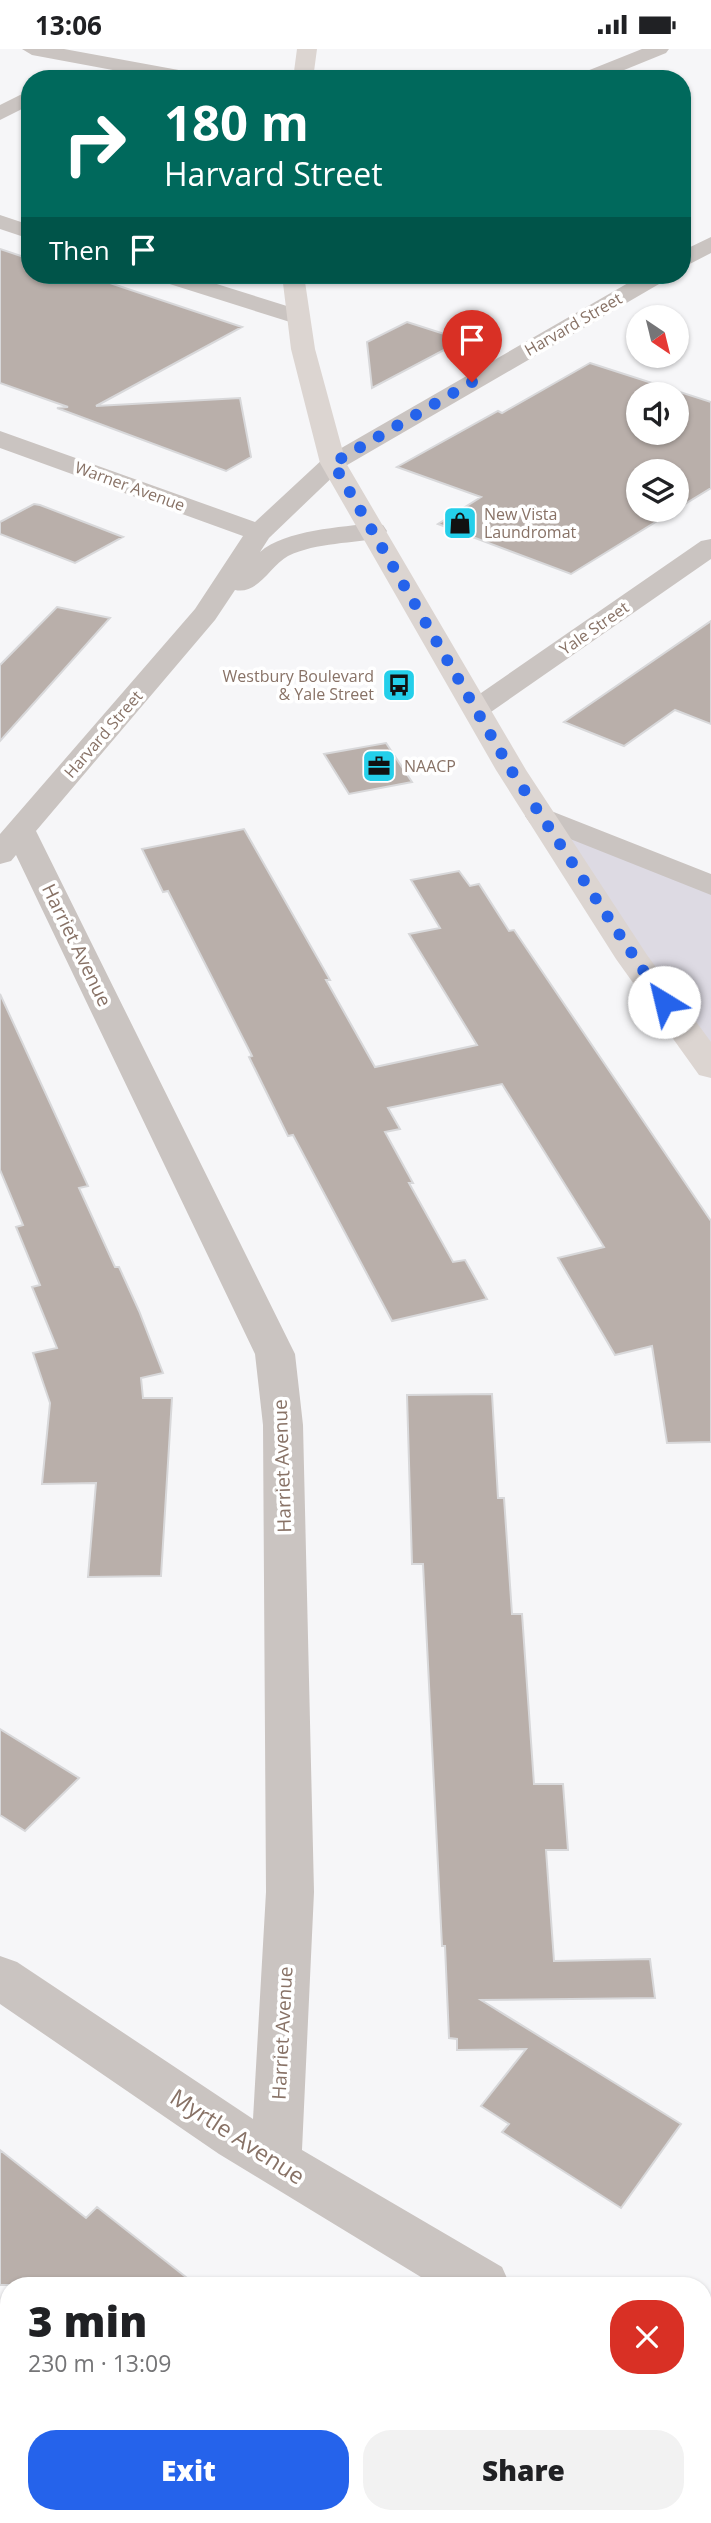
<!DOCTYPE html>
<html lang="en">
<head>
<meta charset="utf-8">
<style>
	body { margin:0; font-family:"Open Sans",sans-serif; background:#f2f2f2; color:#202124; height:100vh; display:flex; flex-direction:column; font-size:26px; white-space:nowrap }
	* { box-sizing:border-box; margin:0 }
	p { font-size:23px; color:#757577 }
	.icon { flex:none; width:38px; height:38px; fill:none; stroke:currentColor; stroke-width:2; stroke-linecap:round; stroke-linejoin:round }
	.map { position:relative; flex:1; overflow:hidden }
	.drawer { position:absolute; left:0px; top:2228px; width:712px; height:247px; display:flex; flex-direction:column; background:#fff; border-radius:28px 28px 0 0; box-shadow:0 2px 5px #0004 }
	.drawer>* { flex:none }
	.hud { position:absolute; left:21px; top:21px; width:670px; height:214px; border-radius:28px; box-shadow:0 2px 5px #0004; background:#00695c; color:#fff; overflow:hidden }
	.needle { width:46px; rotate:145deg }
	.buttons { position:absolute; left:626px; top:256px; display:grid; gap:14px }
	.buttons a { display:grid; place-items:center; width:63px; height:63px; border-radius:50%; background:#fff; box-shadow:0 2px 5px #0004; font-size:35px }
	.pin { position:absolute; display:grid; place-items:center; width:60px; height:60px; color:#fff; margin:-72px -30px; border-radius:50% 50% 50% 0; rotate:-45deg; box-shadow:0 0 7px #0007 }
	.pin .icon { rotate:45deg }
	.me { position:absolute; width:77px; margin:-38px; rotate:324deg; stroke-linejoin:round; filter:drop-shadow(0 0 5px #0008) }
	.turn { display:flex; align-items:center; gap:24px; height:147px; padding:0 28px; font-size:32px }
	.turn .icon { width:91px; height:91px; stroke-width:2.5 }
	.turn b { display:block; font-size:49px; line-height:60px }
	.then { display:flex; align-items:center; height:66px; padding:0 28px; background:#0003; gap:14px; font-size:26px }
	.round { display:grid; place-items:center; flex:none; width:74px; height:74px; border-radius:28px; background:#f2f2f2 }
	.overview { display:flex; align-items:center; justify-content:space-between; height:119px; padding:0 28px }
	h1 { font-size:42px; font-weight:800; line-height:52px }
	.action { display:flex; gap:14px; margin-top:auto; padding:14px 28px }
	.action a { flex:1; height:80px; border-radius:28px; background:#2563eb; color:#fff; font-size:28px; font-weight:800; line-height:80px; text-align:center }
	.action a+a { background:#f2f2f2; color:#202124 }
	.status { display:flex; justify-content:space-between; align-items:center; height:49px; padding:0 35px; background:#fff; direction:ltr }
	.status svg { height:19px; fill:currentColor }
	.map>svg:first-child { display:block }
</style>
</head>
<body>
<div class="status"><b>13:06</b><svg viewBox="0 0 49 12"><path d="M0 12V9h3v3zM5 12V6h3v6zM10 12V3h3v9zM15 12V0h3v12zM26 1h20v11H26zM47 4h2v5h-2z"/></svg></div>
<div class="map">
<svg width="711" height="2474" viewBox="0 0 711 2474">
	<rect width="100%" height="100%" fill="#f6f6f8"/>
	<!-- green -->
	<path fill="#dddae3" d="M541 767 711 836V1018Z"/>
	<!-- building -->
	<path fill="#b9afaa" stroke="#d8d8da" stroke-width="2" fill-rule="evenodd" d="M0 200 30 210V226H86L242 278 96 357 240 349 251 408 226 422 57 359 68 358 0 334Z
		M407 273 463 291 372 339 367 293Z
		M590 314 711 353V439L571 525 438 475 481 448 397 418 498 362 502 364ZM639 345H677V383H639ZM639 422H677V460H639Z
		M34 455 40 456 123 488 75 514 0 485V473Z
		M57 558 110 569 0 692V616Z
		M711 572V675L675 661 624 697 564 673Z
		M386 694 412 733 349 745 324 705Z
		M244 780 330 931H326L375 1018 477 996 409 885 440 879 411 831 459 822 470 837 479 835 509 882 514 881 711 1172V1393L667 1394 652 1297 615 1306 558 1209 604 1198 502 1035 388 1059 400 1080 385 1083 413 1134H409L453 1213 465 1211 487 1250 392 1272 293 1086 288 1087 249 1008 252 1007 168 842 163 843 142 800Z
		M0 945 88 1137 79 1139 115 1218H119L139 1262 163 1324 141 1329 143 1349H172L161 1527 88 1528 96 1434 42 1435 50 1354 33 1304 57 1299 32 1238 40 1236 16 1178 23 1176 0 1121Z
		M492 1345 498 1449H504L512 1565H522L534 1735H563L568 1801H546L554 1912 650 1910 655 1949 481 1951 681 2075 621 2159 502 2083 509 2075 481 2057 526 2000 457 2001V1990L449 1989 445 1897H442L423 1515H412L407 1346Z
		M0 1680 79 1729 25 1782 0 1766Z
		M0 2101 86 2169 97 2158 196 2236H0Z"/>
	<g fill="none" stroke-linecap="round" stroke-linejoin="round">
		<!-- street -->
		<path fill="#cac4c1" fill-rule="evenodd" d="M22 0H64L195 24 205 30H161L32 6Z
			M642 0H669L666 4 602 30H574L577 26Z
			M30 41V56L0 71V56Z
			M0 166 30 176V190L0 180Z
			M711 188V204L682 219V202Z
			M154 226H188L306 263 310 268 306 273H290L157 231Z
			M642 226H669L666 231 342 419 269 489 260 503C285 481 342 478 374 474L383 476 387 482 383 488C353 495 317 493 288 507 270 517 258 546 235 541L215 571 36 782 295 1305 303 1376 314 1843 302 2101 502 2218 510 2236H434L219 2105 0 1955V1907L17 1913 253 2070 266 1843 263 1376 255 1305 16 806 11 812 0 815V785L195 560 243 487 0 399V382L255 473 324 409Z
			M711 490V510L488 665 478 668 468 665 463 659 468 653 701 492Z
			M541 758 711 825V846L530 774 525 767 530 760Z
			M704 2316 711 2319V2373L704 2370Z"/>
		<!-- secondary -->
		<path fill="#dcd5d1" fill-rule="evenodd" d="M297 0H317L313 30H293Z
			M282 226H304L315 300 346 414 526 721 647 906 711 993V1029L699 1026 616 910 496 721 320 414 291 300Z"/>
	</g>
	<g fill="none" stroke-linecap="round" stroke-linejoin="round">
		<!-- route -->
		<path stroke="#2563eb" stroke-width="12" stroke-dasharray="0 21.6" d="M472 333 333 414 511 721 664 953"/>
	</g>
	<!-- icons -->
	<defs>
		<g id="shop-square" transform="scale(1.75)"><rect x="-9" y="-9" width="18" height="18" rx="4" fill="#24cfea" stroke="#fff"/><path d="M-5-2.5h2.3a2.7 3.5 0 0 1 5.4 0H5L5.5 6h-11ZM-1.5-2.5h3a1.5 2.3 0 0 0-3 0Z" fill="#111"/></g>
		<g id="bus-square" transform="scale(1.75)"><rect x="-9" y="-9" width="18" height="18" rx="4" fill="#24cfea" stroke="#fff"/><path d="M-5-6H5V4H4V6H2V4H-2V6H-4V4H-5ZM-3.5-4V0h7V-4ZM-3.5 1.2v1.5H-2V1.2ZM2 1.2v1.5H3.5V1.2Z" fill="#111"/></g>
		<g id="office-square" transform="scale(1.75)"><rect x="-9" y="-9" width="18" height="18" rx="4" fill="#24cfea" stroke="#fff"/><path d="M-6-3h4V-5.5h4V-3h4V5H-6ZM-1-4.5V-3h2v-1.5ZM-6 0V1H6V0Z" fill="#111"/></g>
	</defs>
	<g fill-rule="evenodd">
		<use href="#shop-square" x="460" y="474"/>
		<use href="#bus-square" x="399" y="636"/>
		<use href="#office-square" x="379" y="717"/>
	</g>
	<g text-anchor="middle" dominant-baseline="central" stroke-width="7" stroke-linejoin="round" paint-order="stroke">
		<!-- far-street labels -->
		<g font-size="16" fill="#887266" stroke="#fff">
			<text transform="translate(573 275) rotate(-30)">Harvard Street</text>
			<text transform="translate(130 437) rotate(20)">Warner Avenue</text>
			<text transform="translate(594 579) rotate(-35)">Yale Street</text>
			<text transform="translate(103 685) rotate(-49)">Harvard Street</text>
		</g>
		<!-- far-poi labels -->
		<g font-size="16" fill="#887266" stroke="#fff" text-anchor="start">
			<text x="484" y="465">New Vista<tspan x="484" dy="18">Laundromat</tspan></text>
			<text x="374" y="627" text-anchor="end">Westbury Boulevard<tspan x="374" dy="18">&amp; Yale Street</tspan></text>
			<text x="404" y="717">NAACP</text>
		</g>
		<!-- street labels -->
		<g font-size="19" fill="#887266" stroke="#fff">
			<text transform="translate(77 896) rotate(64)">Harriet Avenue</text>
			<text transform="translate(282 1417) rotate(-92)">Harriet Avenue</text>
			<text transform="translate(282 1984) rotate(-87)">Harriet Avenue</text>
		</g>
		<!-- near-street labels -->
		<g font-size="23" fill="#887266" stroke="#fff">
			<text transform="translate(238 2087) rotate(33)">Myrtle Avenue</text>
		</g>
	</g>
</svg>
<div class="buttons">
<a><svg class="needle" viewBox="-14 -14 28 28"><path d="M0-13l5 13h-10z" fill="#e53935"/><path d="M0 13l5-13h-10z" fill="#757577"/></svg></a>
<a><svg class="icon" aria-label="sound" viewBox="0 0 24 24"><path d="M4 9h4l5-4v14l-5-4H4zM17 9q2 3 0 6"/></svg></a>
<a><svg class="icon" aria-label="layers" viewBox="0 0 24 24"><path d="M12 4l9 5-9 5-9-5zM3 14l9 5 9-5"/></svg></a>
</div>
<div class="pin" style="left:472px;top:333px;background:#d93025"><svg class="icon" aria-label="arrive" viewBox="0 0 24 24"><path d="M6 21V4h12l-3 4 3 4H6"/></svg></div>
<svg class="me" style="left:664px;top:953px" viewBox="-20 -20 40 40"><circle r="19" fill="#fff"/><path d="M0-13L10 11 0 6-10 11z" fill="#2563eb"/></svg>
<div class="hud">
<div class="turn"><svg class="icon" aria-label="right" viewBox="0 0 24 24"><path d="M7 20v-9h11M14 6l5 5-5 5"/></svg><div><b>180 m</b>Harvard Street</div></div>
<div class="then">Then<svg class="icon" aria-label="arrive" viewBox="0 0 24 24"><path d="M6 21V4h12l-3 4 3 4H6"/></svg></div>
</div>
<section class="drawer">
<div class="overview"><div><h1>3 min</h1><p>230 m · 13:09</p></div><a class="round" style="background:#d93025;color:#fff"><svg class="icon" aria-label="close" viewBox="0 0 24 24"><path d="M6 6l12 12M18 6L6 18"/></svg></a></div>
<div class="action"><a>Exit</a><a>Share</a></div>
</section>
</div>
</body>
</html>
